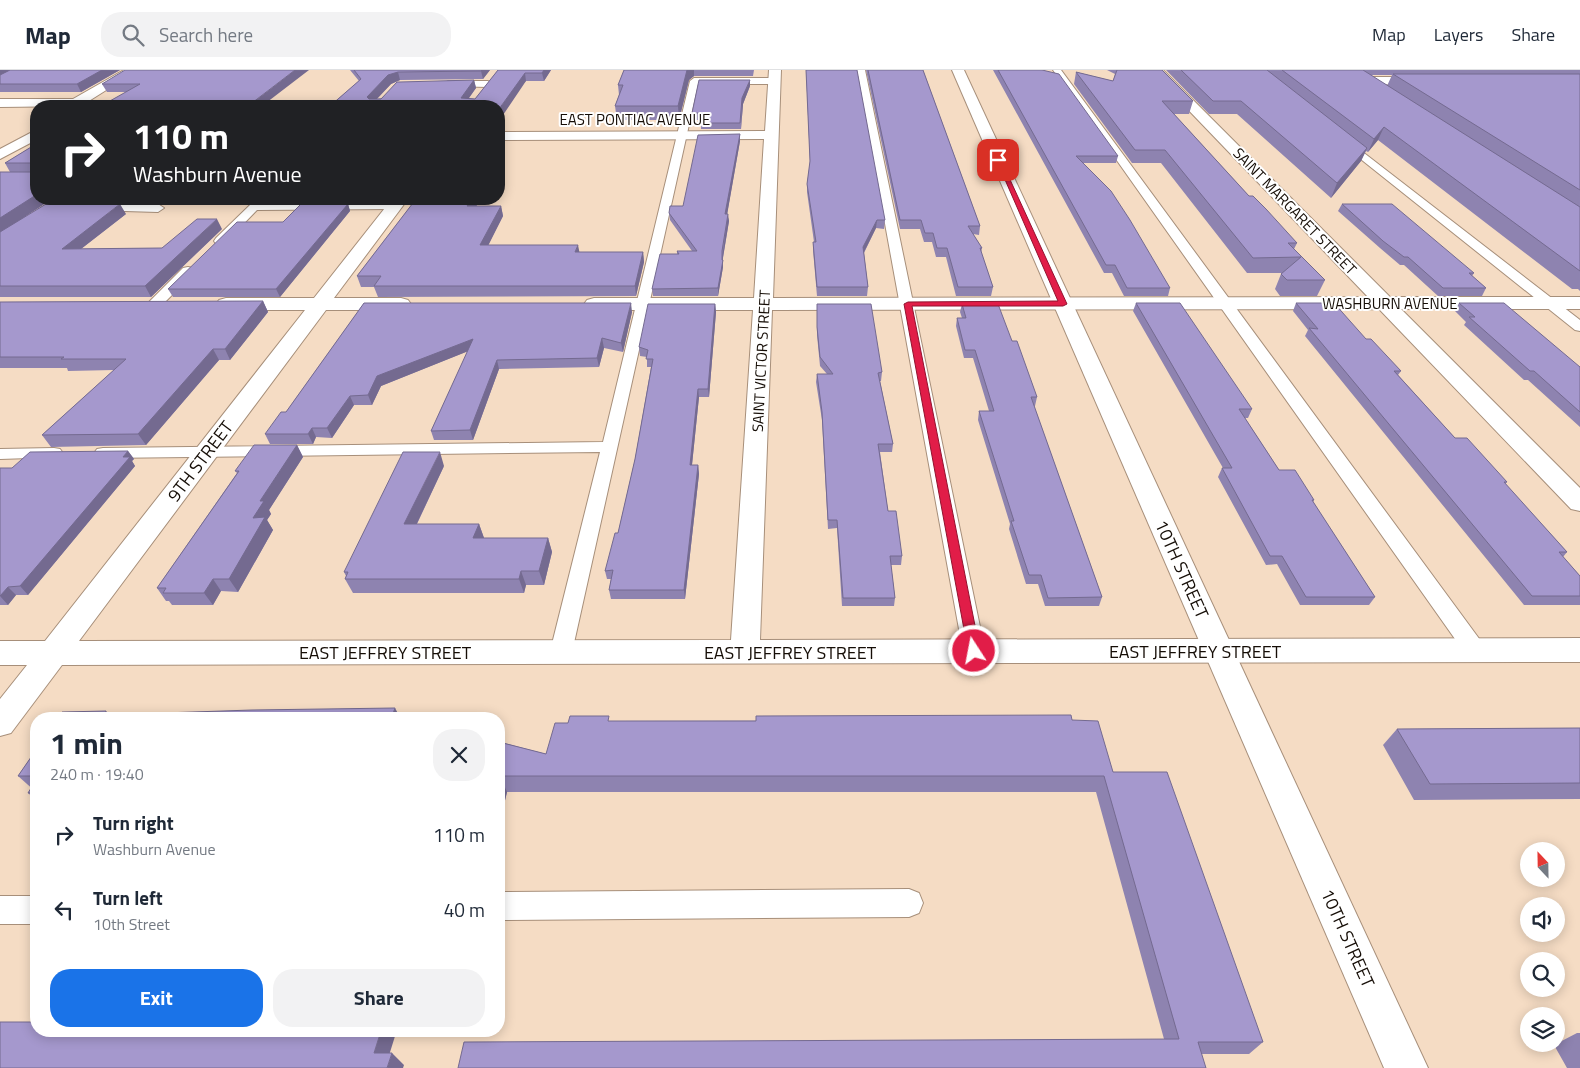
<!DOCTYPE html>
<html lang="en">
<head>
<meta charset="utf-8">
<style>
	body { margin:0; font-family:"Titillium Web",sans-serif; background:#f2f2f3; color:#1f2937; height:100vh; display:flex; flex-direction:column; font-size:19px; white-space:nowrap }
	* { box-sizing:border-box; margin:0 }
	p { font-size:16px; color:#747a83 }
	.icon { flex:none; width:28px; height:28px; fill:none; stroke:currentColor; stroke-width:2; stroke-linecap:round; stroke-linejoin:round }
	.map { position:relative; flex:1; overflow:hidden }
	.panel { position:absolute; left:30px; top:642px; width:475px; height:325px; display:flex; flex-direction:column; background:#fff; border-radius:20px; box-shadow:0 2px 12px #0003 }
	.panel>* { flex:none }
	.guide { position:absolute; left:30px; top:30px; width:475px; height:105px; border-radius:20px; box-shadow:0 2px 12px #0003; background:#202124; color:#fff; overflow:hidden }
	.needle { width:32px; rotate:338deg }
	.tools { position:absolute; left:1520px; top:772px; display:grid; gap:10px }
	.tools a { display:grid; place-items:center; width:45px; height:45px; border-radius:50%; background:#fff; box-shadow:0 2px 12px #0003; font-size:25px }
	.pin { position:absolute; display:grid; place-items:center; width:42px; height:42px; color:#fff; margin:-21px; border-radius:10px; box-shadow:0 2px 8px #0006 }
	.me { position:absolute; width:55px; margin:-28px; rotate:349deg; stroke-linejoin:round; filter:drop-shadow(0 0 4px #0008) }
	.turn { display:flex; align-items:center; gap:18px; height:105px; padding:0 20px; font-size:22px }
	.turn .icon { width:65px; height:65px; stroke-width:2.5 }
	.turn b { display:block; font-size:35px; line-height:42px }
	.round { display:grid; place-items:center; flex:none; width:52px; height:52px; border-radius:20px; background:#f2f2f3 }
	.overview { display:flex; align-items:center; justify-content:space-between; height:85px; padding:0 20px }
	h1 { font-size:30px; font-weight:700; line-height:38px }
	.primary-button { display:flex; gap:10px; margin-top:auto; padding:10px 20px }
	.primary-button a { flex:1; height:58px; border-radius:20px; background:#1a73e8; color:#fff; font-size:20px; font-weight:700; line-height:58px; text-align:center }
	.primary-button a+a { background:#f2f2f3; color:#1f2937 }
	ul { padding:0; list-style:none }
	li { display:flex; align-items:center; gap:15px; height:75px; padding:0 20px }
	li div { flex:1 }
	li b { display:block; font-size:19px }
	li em { font-style:normal }
	header { display:flex; align-items:center; gap:30px; box-sizing:border-box; height:70px; padding:0 25px; background:#fff; border-bottom:1px solid #e0e1e3 }
	header strong { font-size:24px }
	nav { display:flex; gap:28px; margin-inline-start:auto; font-size:18px }
	.search { width:350px; height:45px; background:#f2f2f3; display:flex; align-items:center; gap:12px; box-sizing:border-box; padding:0 18px; border-radius:20px; color:#747a83; font-size:19px }
	.map>svg:first-child { display:block }
</style>
</head>
<body>
<header>
<strong>Map</strong>
<div class="search"><svg class="icon" aria-label="search" viewBox="0 0 24 24"><circle cx="10" cy="10" r="6"/><path d="M15 15l6 6"/></svg>Search here</div>
<nav><a>Map</a><a>Layers</a><a>Share</a></nav>
</header>
<div class="map">
<svg width="1580" height="998" viewBox="0 0 1580 998">
	<rect width="100%" height="100%" fill="#f5dcc4"/>
	<g fill="none" stroke-linecap="round" stroke-linejoin="round">
		<!-- service casing -->
		<g stroke="#a78f7a" stroke-width="2">
			<path id="service" d="M857 0H865L985 581 982 587 974 589 966 587 963 581Z
				M1053 0H1061L1483 574 1486 580 1483 586 1475 588 1467 586Z
				M694 8H774L778 11 774 14H698L572 582 569 588 561 590 553 588 550 582 600 382 103 388 97 387 94 383 97 379 103 378 603 372 690 11Z
				M448 11H488L492 14 488 17 445 16 444 14Z
				M1342 66 1580 250V261L1575 260 1338 71V67Z
				M55 129H68L4 174 0 175V165Z
				M254 133H394L400 136 394 139 257 140 224 174H216L214 171 216 168 250 135Z
				M95 134H158L164 138 158 142 91 140 89 138 91 136Z
				M188 197 193 198 195 201 193 204 159 238H149L147 235 149 232 183 198Z
				M54 378 60 379 63 383 60 387 0 389V379Z
				M909 819 919 823 923 833 919 843 909 847 499 850V822Z
				M0 826H36V854H0Z"/>
		</g>
		<!-- minor casing -->
		<g stroke="#a78f7a" stroke-width="2">
			<path id="minor" d="M124 0H138L81 36 0 37V29H73Z
				M769 0H781L773 228 1368 227 1150 0H1163L1390 227H1580V239H1401L1580 418V441L1571 439 1379 239 772 240 760 570 1580 568V592L62 595 11 663 0 666V629L27 595H0V571H45L305 240H226L219 238 216 234 219 230 226 228H314L392 129H408L334 228H401L408 230 411 234 408 238 401 240H326L79 571 731 570 753 240H594L587 238 584 234 587 230 594 228H754L764 69 499 70V62L765 61Z
				M1368 7H1426L1432 11 1426 15 1364 14 1362 11Z
				M36 60V70L0 89V79Z"/>
		</g>
		<!-- tertiary casing -->
		<g stroke="#a78f7a" stroke-width="2">
			<path id="tertiary" d="M952 0H964L1428 998H1384Z"/>
		</g>
		<!-- service -->
		<use href="#service" fill="#fff" fill-rule="evenodd"/>
		<!-- minor -->
		<use href="#minor" fill="#fff" fill-rule="evenodd"/>
		<!-- tertiary -->
		<use href="#tertiary" fill="#fff" fill-rule="evenodd"/>
	</g>
	<!-- wall -->
	<path fill="#8e83b0" fill-rule="evenodd" d="M0 0H120L81 22H0Z
		M309 0 126 22H107L102 14Z
		M350 0H490L483 9 400 10 391 14 377 29 474 10 476 18 469 28 475 29 498 0H551L544 11H526L499 36H330L359 11Z
		M624 0H754L753 6H694L689 10 679 50H617L615 36 619 25 618 15Z
		M806 0 885 150 884 159 876 158 864 183 868 217 867 226H817L813 180V172H814L807 122V114L810 93Z
		M866 0H923L980 156 979 165 973 164 982 178 981 183 993 217 991 226H956L946 187H936L932 172H924L920 159H900Z
		M993 0H1042L1118 86 1116 93H1083L1170 218 1168 226H1124L1112 203H1104Z
		M1107 0H1162L1193 31 1189 44H1174L1249 126 1297 173 1294 179 1325 210 1317 226H1280L1275 219 1281 204 1282 203H1247L1161 93H1132L1074 14 1076 2 1113 11 1115 4Z
		M1166 0H1580V221L1578 219H1572L1378 70 1368 82 1366 81 1361 91 1331 128 1237 44H1209ZM1371 5H1392L1387 16Z
		M750 16 743 34 741 59H701V50H692V43Z
		M740 64V71L727 144 729 151 723 188V197L718 226H653L652 219 677 184V181H692L670 150 669 143 683 136Z
		M36 74 52 129 24 147 126 144 81 179 162 178 222 159 151 227H0V102H10L5 93Z
		M64 129H145L141 132H66Z
		M312 129H361L359 131H313Z
		M416 129H481L476 136H501L503 146 488 175 579 182H643L644 192 636 226 378 227 374 217H361L357 206Z
		M348 134 350 141 280 227H173L168 219 283 152Z
		M1342 134 1474 203 1472 206 1486 218 1482 226H1438L1404 195H1400L1380 178 1338 141Z
		M263 231 268 242 230 290H219L146 375 51 377 42 365 114 300 68 301 67 298H0V232Z
		M364 233 632 242 623 282 604 278 599 297 499 299 473 370H434L431 361 468 281 381 316 372 335H354L332 368 316 367 313 374H270L265 364 286 342Z
		M1136 233 1252 339 1248 348H1245L1279 400 1314 430 1313 432 1375 527 1369 535H1300L1277 494 1266 495 1218 407 1222 398H1223L1133 241Z
		M1296 233 1366 269 1401 301 1398 305 1455 368 1507 412 1505 414 1567 482 1563 487 1580 506V535H1524L1305 266 1308 260 1293 241Z
		M1459 233 1580 297V357L1528 310H1524L1464 255 1466 252 1455 241Z
		M715 234 716 242 709 327H699L692 395H698L699 404 685 529H611L609 520 611 509H607L605 501 618 463 635 389 651 297H647V287L640 286 639 277Z
		M817 234 882 302 881 311H880L893 374 892 382H880L888 441 902 486 901 495H891L895 528 894 536H842L837 458 828 459 822 350 816 312 817 304H827L820 296 817 265Z
		M962 234 1012 271 1037 327 1035 336H1034L1102 527 1099 536H1045L1038 514H1026L1009 459 1010 454 978 350 979 341H989L973 288H964L956 256 957 248H962L960 242Z
		M297 375 303 387 269 440 271 444 267 450 273 460 238 522 221 521 213 535H172L169 531H166L157 518 237 403 235 401Z
		M128 381 134 389 132 391 135 396 28 525H16L8 535H0V398H12Z
		M444 396 417 454H479L484 468H548L552 482 544 515H526L524 523H353L345 509 346 506 344 502Z
		M1072 650 1113 702 1263 972 1249 984H1201L1164 969 1096 722H507L502 743H499V656L504 670V673L546 684 568 653 610 651Z
		M1580 658V729L1414 730 1383 675 1397 659Z
		M36 680V722L18 706Z
		M36 722V730L28 723Z
		M1577 963H1580V998H1567L1554 975Z"/>
	<!-- shaded-wall -->
	<path fill="#746a90" d="M0 0H12L0 6Z
		M102 0H120L81 22 77 14Z
		M295 0H309L262 36H248Z
		M482 0H490L483 9 481 1Z
		M544 0H551L544 11 542 3Z
		M687 0H694V6L689 10 679 50 678 36Z
		M398 2 400 10 391 14 370 36 367 27 388 5Z
		M525 3 526 11 499 51V39Z
		M474 10 476 18 463 36 461 28Z
		M750 10V16L743 34 741 59 742 28Z
		M1384 57 1378 70 1368 82 1374 69Z
		M740 64V71L726 151 725 144Z
		M1367 78 1361 91 1331 128 1337 113Z
		M500 87 502 96 499 101V89Z
		M36 125V129H52L0 163V148Z
		M139 129H145L141 132Z
		M472 129H481L470 146 467 136Z
		M120 134 126 144 68 189 62 179Z
		M348 134 350 141 280 227 276 219Z
		M501 136 503 146 483 186 480 175Z
		M728 144 729 151 722 193 723 190V197L718 226V218Z
		M217 149 222 159 151 227 145 216Z
		M877 150 876 158 862 186 863 177Z
		M578 175 580 185 575 182Z
		M643 182 644 192 636 226 635 216Z
		M263 231 268 242 230 290 225 279Z
		M631 233 632 242 623 282 621 273Z
		M715 234 716 242 709 327 708 319Z
		M602 268 604 278 599 297 597 288Z
		M473 269 476 278 381 316 372 335 368 325 377 306Z
		M213 279 219 290 146 375 138 364Z
		M497 290 499 299 473 370 470 360Z
		M698 319 699 327 691 404 690 395Z
		M350 326 354 335 332 368 327 358Z
		M312 358 316 367 313 374 308 364Z
		M297 375 303 387 269 440 271 444 267 450 273 460 238 522 229 509 260 431Z
		M128 381 134 389 132 391 135 396 28 525 20 516Z
		M440 382 444 396 410 468 404 454Z
		M698 395 699 404 685 529 684 520Z
		M479 454 484 468H473Z
		M548 468 552 482 544 515 539 501Z
		M521 501 526 515 524 523 519 509Z
		M213 509 221 521 213 535 204 523Z
		M8 517 16 525 8 535 0 526Z
		M395 638 401 649H391Z
		M106 641 114 649 104 645Z
		M499 656 504 670 500 686 499 683Z
		M500 706 507 722 502 743 499 737V710Z
		M381 961H394L396 963 386 995 374 983Z
		M392 983 404 995 403 998H387Z"/>
	<!-- building -->
	<path fill="#a598cd" stroke="#746a90" d="M10 0H102L77 14H0V5Z
		M125 0H295L248 36H101L140 14H102Z
		M354 0H482L481 1 398 2 388 5 367 27 369 29H381L397 12H400L474 10 461 28 475 29 498 0H544L542 3H525L499 39V36H330L361 9Z
		M624 0H687L678 36H615L623 15H618Z
		M806 0H857L885 150H877L863 177 868 217H817L813 172H816L807 114 810 91Z
		M868 0H923L980 156H968L982 178H980L993 217H958L947 178H937L933 163H925L921 150H900Z
		M998 0H1042L1059 4 1118 86H1076L1111 121 1130 150 1170 218H1127L1115 195H1106Z
		M1117 0H1162L1193 31H1162L1249 126H1253L1266 139 1297 173H1288L1325 210H1287L1281 204 1301 187 1253 188 1165 80H1135L1076 2 1113 11Z
		M1181 0H1267L1367 78 1337 113 1241 31H1213Z
		M1282 0H1363L1580 137V201L1384 57 1374 69Z
		M1393 4H1580V120Z
		M699 10H750L742 28 740 53H700L701 48 706 43H692Z
		M740 64 725 144H728L722 181V190H723L718 218 652 219 660 184H679L677 181H697L669 143 670 136H683L698 65Z
		M36 74V125L0 148V102H32V94L30 93H5Z
		M416 129H472L467 136H501L480 175H578L575 182H643L635 216H374L381 206H357Z
		M46 134H120L62 179 162 178 197 149H217L145 216H0V162Z
		M301 134H348L276 219H168L237 152H283Z
		M1342 134H1392L1474 203H1469L1486 218H1443L1408 187H1404L1383 171Z
		M263 231 225 279H213L138 364 42 365 126 289H61L64 287H0V232Z
		M364 233H631L621 273 602 268 597 288 497 290 470 360 431 361 473 269 377 306 368 325 350 326 327 358H312L308 364H265L281 342H286Z
		M1136 233H1180L1252 339H1239L1279 400H1295L1314 430H1312L1375 527H1306L1282 486H1270L1222 398H1232Z
		M1296 233H1334L1366 269H1371L1401 301H1394L1455 368H1467L1507 412H1504L1567 482H1559L1580 506V526H1532L1309 258 1318 259Z
		M1459 233H1504L1580 297V342L1534 301H1530L1469 247H1475Z
		M648 234H715L708 319H698L690 395H698L684 520H609L613 500 605 501 615 463H618L635 389 653 289H646L648 280 639 277Z
		M817 234H871L882 302 878 303 893 374H878L888 441H896L902 486H890L895 528H843L837 450H828L822 342 817 304H833L820 287 817 257Z
		M962 234H998L1012 271H1017L1037 327H1031L1102 527 1048 528 1041 505H1029L1011 451H1014L979 341H994L975 280H965L957 248H966Z
		M254 375H297L260 431H264L253 448 265 447 229 509H213L204 523H163L166 518H157L239 401H235Z
		M128 381 123 387H130L20 516 8 517 0 526V398H12L30 382Z
		M403 382H440L404 454H479L473 468H548L539 501H521L519 509H345L348 502H344Z
		M395 638 391 649H58L62 642 106 641 104 645 252 640Z
		M1071 645 1072 650 1098 651 1113 702H1167L1263 972H1198L1206 998H458L464 972 1179 969 1104 706H500L499 710V672L546 684 555 653H568L570 646H609L608 651H756V646Z
		M1580 658V713L1430 714 1397 659Z
		M36 680V706H18Z
		M36 710V722L28 723Z
		M0 952H36V961H381L374 983H392L387 998H0Z"/>
	<!-- route -->
	<path fill="#e11d48" stroke="#92132f" d="M996 89 1001 90 1067 234 1063 236H912L980 581 978 585H970L968 581 904 234 908 232 1058 231Z"/>
	<g text-anchor="middle" dominant-baseline="central" stroke-width="4" stroke-linejoin="round" paint-order="stroke">
		<!-- far-street labels -->
		<g font-size="15" fill="#150d06" stroke="#fff">
			<text x="635" y="49">EAST PONTIAC AVENUE</text>
			<text transform="translate(1295 141) rotate(46)">SAINT MARGARET STREET</text>
			<text x="1390" y="233">WASHBURN AVENUE</text>
			<text transform="translate(761 291) rotate(-87)">SAINT VICTOR STREET</text>
		</g>
		<!-- street labels -->
		<g font-size="18" fill="#150d06" stroke="#fff">
			<text transform="translate(200 391) rotate(-53)">9TH STREET</text>
			<text transform="translate(1182 499) rotate(66)">10TH STREET</text>
			<text x="1195" y="581">EAST JEFFREY STREET</text>
			<text x="385" y="582">EAST JEFFREY STREET</text>
			<text x="790" y="582">EAST JEFFREY STREET</text>
			<text transform="translate(1348 868) rotate(66)">10TH STREET</text>
		</g>
	</g>
</svg>
<div class="tools">
<a><svg class="needle" viewBox="-14 -14 28 28"><path d="M0-13l5 13h-10z" fill="#e53935"/><path d="M0 13l5-13h-10z" fill="#747a83"/></svg></a>
<a><svg class="icon" aria-label="sound" viewBox="0 0 24 24"><path d="M4 9h4l5-4v14l-5-4H4zM17 9q2 3 0 6"/></svg></a>
<a><svg class="icon" aria-label="search" viewBox="0 0 24 24"><circle cx="10" cy="10" r="6"/><path d="M15 15l6 6"/></svg></a>
<a><svg class="icon" aria-label="layers" viewBox="0 0 24 24"><path d="M12 4l9 5-9 5-9-5zM3 14l9 5 9-5"/></svg></a>
</div>
<div class="pin" style="left:998px;top:90px;background:#d93025"><svg class="icon" aria-label="arrive" viewBox="0 0 24 24"><path d="M6 21V4h12l-3 4 3 4H6"/></svg></div>
<svg class="me" style="left:974px;top:581px" viewBox="-20 -20 40 40"><circle r="17" fill="#e11d48" stroke="#fff" stroke-width="3"/><path d="M0-11L8 9 0 5-8 9z" fill="#fff"/></svg>
<div class="guide">
<div class="turn"><svg class="icon" aria-label="right" viewBox="0 0 24 24"><path d="M7 20v-9h11M14 6l5 5-5 5"/></svg><div><b>110 m</b>Washburn Avenue</div></div>
</div>
<section class="panel">
<div class="overview"><div><h1>1 min</h1><p>240 m · 19:40</p></div><a class="round"><svg class="icon" aria-label="close" viewBox="0 0 24 24"><path d="M6 6l12 12M18 6L6 18"/></svg></a></div>
<ul>
<li><svg class="icon" aria-label="right" viewBox="0 0 24 24"><path d="M7 20v-9h11M14 6l5 5-5 5"/></svg><div><b>Turn right</b><p>Washburn Avenue</p></div><em>110 m</em></li>
<li><svg class="icon" aria-label="left" viewBox="0 0 24 24"><path d="M17 20v-9H6M10 6l-5 5 5 5"/></svg><div><b>Turn left</b><p>10th Street</p></div><em>40 m</em></li>
</ul>
<div class="primary-button"><a>Exit</a><a>Share</a></div>
</section>
</div>
</body>
</html>
